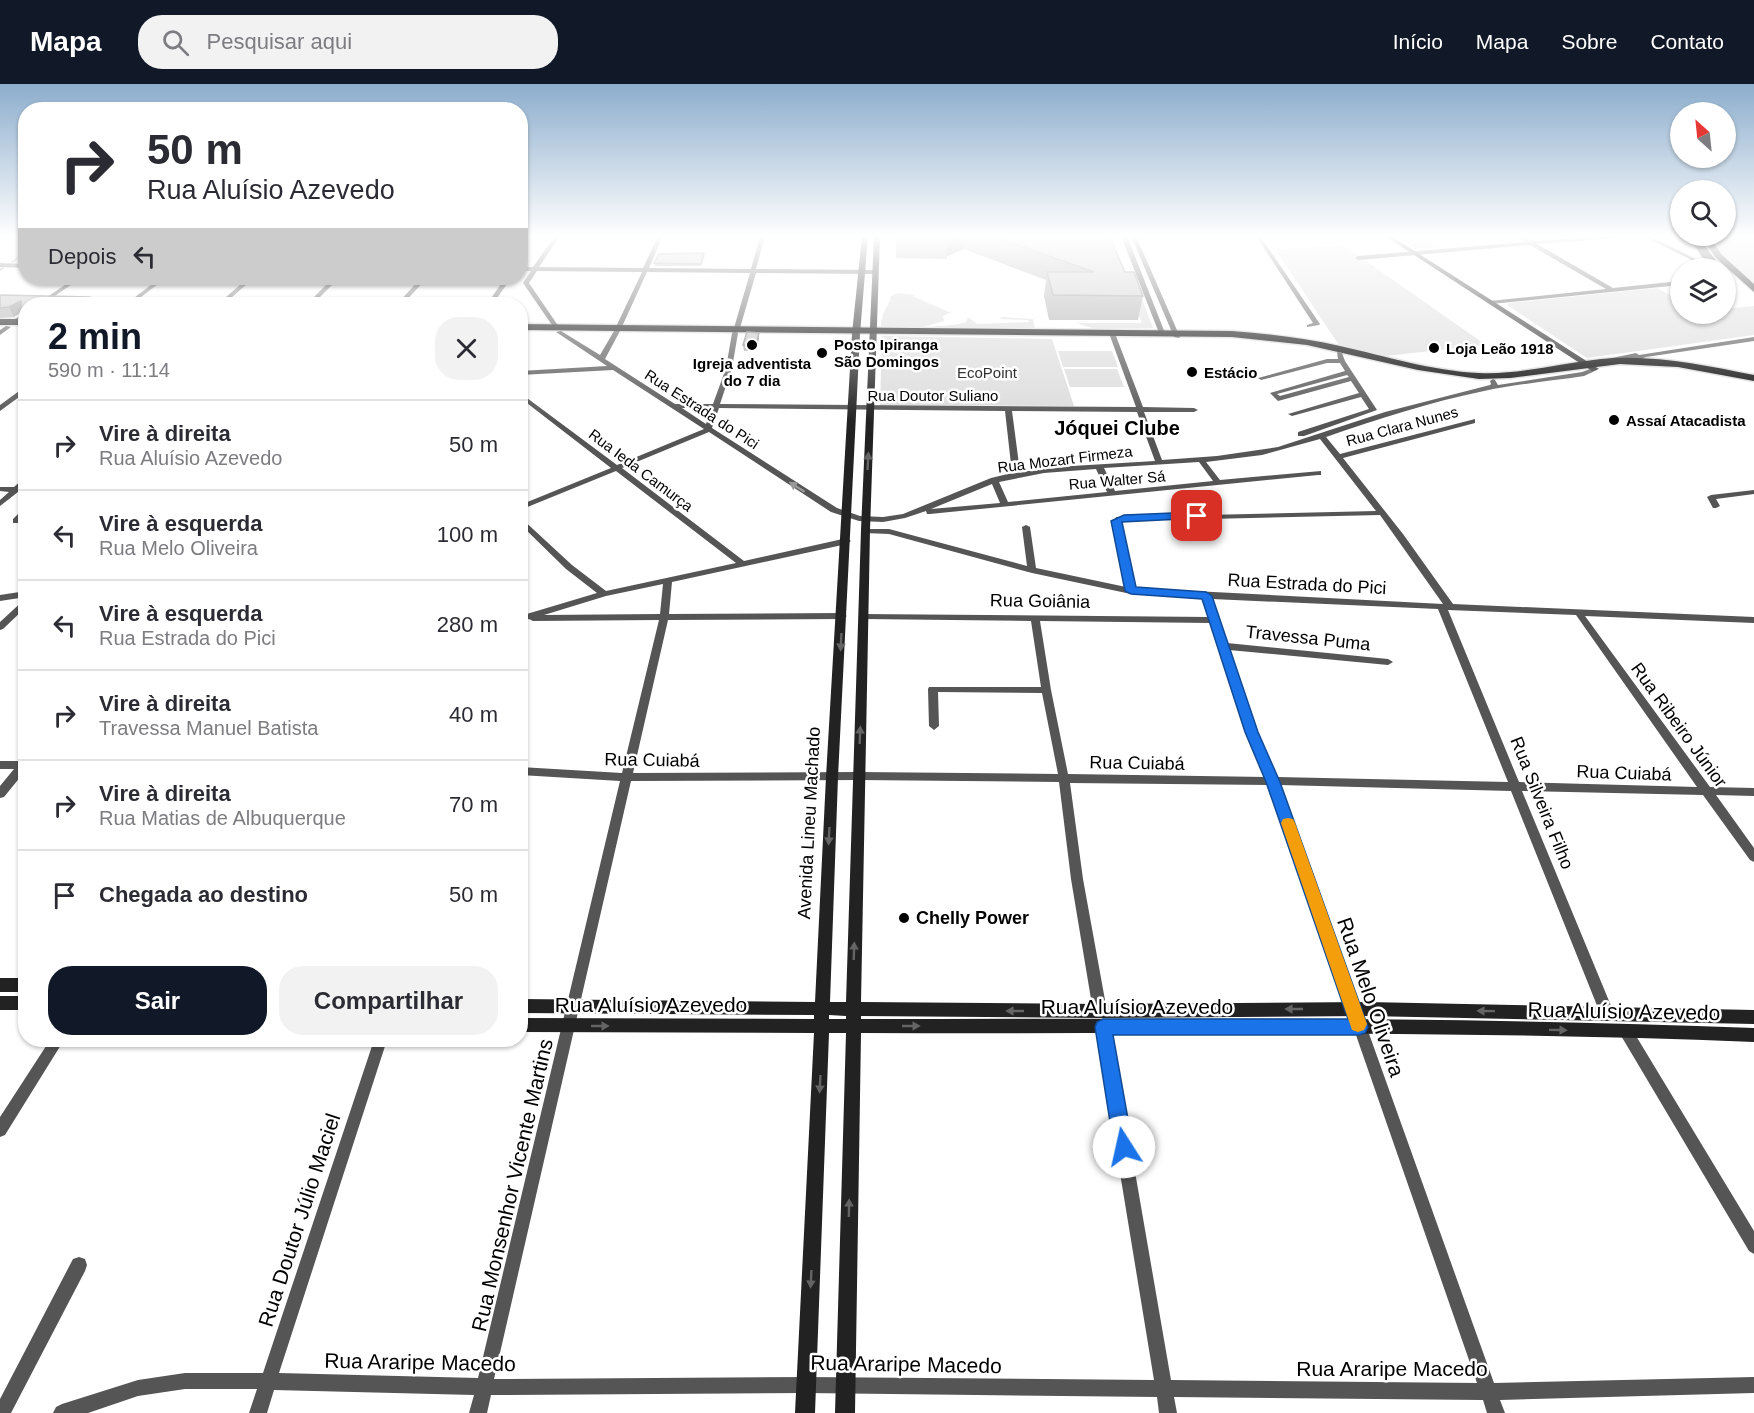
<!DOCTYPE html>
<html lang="pt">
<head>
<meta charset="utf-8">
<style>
	body { margin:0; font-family:Arial,sans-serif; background:#f2f2f3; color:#2b2b33; height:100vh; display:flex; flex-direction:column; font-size:22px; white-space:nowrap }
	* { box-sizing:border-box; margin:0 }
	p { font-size:20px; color:#7c7c81 }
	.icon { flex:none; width:33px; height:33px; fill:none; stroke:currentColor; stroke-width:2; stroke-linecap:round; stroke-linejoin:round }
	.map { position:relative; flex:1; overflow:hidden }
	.panel { position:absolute; left:18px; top:213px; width:510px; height:750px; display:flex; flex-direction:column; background:#fff; border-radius:24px; box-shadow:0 2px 4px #0004 }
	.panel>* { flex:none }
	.top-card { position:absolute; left:18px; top:18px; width:510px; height:183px; border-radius:24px; box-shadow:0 2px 4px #0004; background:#fff; color:#2b2b33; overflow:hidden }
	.needle { width:39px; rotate:333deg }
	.fabs { position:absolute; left:1670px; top:18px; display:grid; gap:12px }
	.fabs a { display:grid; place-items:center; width:66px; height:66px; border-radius:50%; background:#fff; box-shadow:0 2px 4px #0004; font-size:30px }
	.pin { position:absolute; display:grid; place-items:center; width:51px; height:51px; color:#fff; margin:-26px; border-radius:12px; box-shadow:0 3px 9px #0006 }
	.me { position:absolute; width:66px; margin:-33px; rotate:350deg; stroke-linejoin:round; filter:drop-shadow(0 0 4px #0008) }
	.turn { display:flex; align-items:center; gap:21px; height:126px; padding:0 30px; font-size:27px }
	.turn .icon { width:78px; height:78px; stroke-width:2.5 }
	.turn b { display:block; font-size:42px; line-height:51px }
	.then { display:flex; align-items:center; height:57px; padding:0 30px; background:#0003; gap:12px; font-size:22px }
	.round { display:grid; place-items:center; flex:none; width:63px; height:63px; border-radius:24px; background:#f2f2f3 }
	.overview { display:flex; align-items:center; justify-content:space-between; height:102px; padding:0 30px }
	h1 { font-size:36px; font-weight:800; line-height:45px; color:#111827 }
	.button { display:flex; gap:12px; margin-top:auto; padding:12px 30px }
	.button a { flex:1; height:69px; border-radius:24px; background:#111827; color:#fff; font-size:24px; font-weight:800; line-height:69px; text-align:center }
	.button a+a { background:#f2f2f3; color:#2b2b33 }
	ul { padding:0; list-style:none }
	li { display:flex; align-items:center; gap:18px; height:90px; padding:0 30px; border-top:2px solid #e1e1e2 }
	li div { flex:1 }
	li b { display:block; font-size:22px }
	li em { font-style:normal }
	header { display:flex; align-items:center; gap:36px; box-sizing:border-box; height:84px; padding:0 30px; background:#111827; color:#fff }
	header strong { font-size:28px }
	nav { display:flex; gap:33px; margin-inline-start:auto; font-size:21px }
	.search { width:420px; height:54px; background:#f2f2f3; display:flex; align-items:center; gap:15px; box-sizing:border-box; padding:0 21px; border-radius:24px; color:#7c7c81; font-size:22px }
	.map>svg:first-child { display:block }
</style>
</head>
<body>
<header>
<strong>Mapa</strong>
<div class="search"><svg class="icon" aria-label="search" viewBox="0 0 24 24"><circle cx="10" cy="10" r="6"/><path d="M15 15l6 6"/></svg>Pesquisar aqui</div>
<nav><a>Início</a><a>Mapa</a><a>Sobre</a><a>Contato</a></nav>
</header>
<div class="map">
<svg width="1754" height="1329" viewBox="0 0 1754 1329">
	<rect width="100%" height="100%" fill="#fff"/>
	<!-- green -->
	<path fill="#dcdcdc" d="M1395 152H1422L1440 163 1416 165Z
		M1712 152H1754V200L1724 172Z
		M1345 162 1358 171 1361 177H1366L1486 261 1385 272 1339 261 1275 165Z
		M1127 202H1137L1153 244 1095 245 1076 239H1142Z
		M1657 204 1680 217V230H1725V225L1754 222V251L1587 274 1507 221 1509 219Z
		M898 209 915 211 912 212 949 228 953 227 943 232 944 237 919 244 881 243C881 228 888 225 891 212Z
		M968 233 977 240 1030 238 1027 236 1000 235 1002 233 1033 235 1035 245 928 244C941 240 954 243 966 238Z
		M882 252 1052 255 1074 322 880 321Z
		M1058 267H1112L1118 283H1063Z
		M1064 285H1117L1124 303H1070Z"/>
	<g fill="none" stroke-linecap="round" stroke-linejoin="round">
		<!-- stream -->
		<path stroke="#a3a3a3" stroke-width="2" d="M12 178 26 168
			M0 186 3 184"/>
		<!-- primary casing -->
		<g stroke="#dbdbdb" stroke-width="3">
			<path id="primary" d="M1689 152H1697L1722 184H1714L1702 173Z
				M1702 152H1710L1721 170 1754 200V208L1715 173Z
				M0 235H26V241H0Z
				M520 240 1232 247C1269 250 1304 254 1340 262 1386 272 1431 287 1479 289 1520 291 1560 279 1601 275 1652 270 1704 281 1754 291V297L1678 283 1620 280 1510 294 1479 295 1418 286 1307 261 1232 253 520 246Z"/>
		</g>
		<!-- street -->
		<path fill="#555" fill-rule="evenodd" d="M555 152H560L539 183 643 184 658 152H663L649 184 751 185 760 152H765L756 185 875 186 878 188 875 190 756 189 740 244 737 246 734 244 750 189 647 188 620 247 605 275 675 320H713L726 284 732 249 735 247 738 249 732 284 720 320 1136 323 1110 252 1113 250 1116 252 1143 323 1194 324 1198 326 1194 328H1144L1162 376 1217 372 1278 363 1385 328 1490 301 1491 300 1490 297 1493 295 1495 296 1498 301 1582 288 1593 284H1597V286L1584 292C1551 297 1517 300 1484 307 1430 318 1378 335 1326 353L1340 370 1475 335V339L1343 374 1403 450 1453 520 1754 533V539L1585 532 1710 703 1754 704V712L1716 711 1754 764V778L1750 776 1703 711 1522 707 1614 929 1612 933 1607 935 1602 933 1600 929 1511 707 1280 701 1494 1299 1754 1293V1309L1500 1316 1505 1329H1487L1483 1316 1174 1313 1177 1329H1159L1157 1313 806 1309 491 1311 487 1329H469L474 1311 274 1306 267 1329H249L257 1305H185L138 1312 88 1329H53L56 1323 62 1320 138 1296 185 1289H263L374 956H387L279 1289 478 1294 620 697 520 691V683L622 689 659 536 533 537 529 535 520 538V532L597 509 566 485 520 440V433L572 481 606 507 736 479 616 387 520 426V421L611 384 523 316V314H527L617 381 704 345 613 286 520 291V287L607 282 556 248 561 247 600 271 614 247 642 188 537 187 529 199 559 243 554 244 523 199 531 187H520V183H533ZM682 324H712L706 340ZM719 324 1005 327 1012 389 991 394 903 430 883 433 860 432 837 424 712 344ZM1012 327 1137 328 1155 377 1072 382 1020 388ZM709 348 831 428 859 437 883 438 905 434 926 427 927 430H930L1318 391H1321V387L1220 396 1206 378 1262 371 1320 355 1376 427 1116 433 1113 440 1126 503 1036 484 1030 443 1026 441 1022 443 1027 482 889 445H862L861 447 865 449 889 450 1032 489 1131 510 1203 514 1209 533 861 530 859 532 861 534 864 535 1031 537 1041 603H929L928 605 929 642 934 646 939 642 938 608 1042 609 1058 690 859 688 633 689 668 536 842 535 847 532 842 529 669 530 672 498 847 460 851 457 847 454 744 477 622 384ZM1199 378 1213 397 1115 407 1104 384ZM1096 385 1107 408 1008 418 999 398 1044 389ZM992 400 1000 419 931 425ZM1380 431 1443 520 1135 504 1121 440 1122 437ZM663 500 660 530 544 531 606 512ZM1212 515 1438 525 1508 698 1277 693 1257 648 1229 566 1388 581 1393 578 1388 575 1227 559ZM1448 526 1576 531 1697 703 1519 698ZM1040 537 1211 539 1247 648 1266 693 1068 690 1051 606ZM859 696 1059 698 1071 795 1093 927 1095 931 1100 933 1105 931 1107 927 1083 795 1070 699 1269 701 1477 1299 1171 1296 1110 943 1108 939 1103 937 1098 939 1096 943 1154 1296 806 1293 494 1295 631 697Z
			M1121 152H1127L1165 249 1164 250 1159 249Z
			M1131 152H1136L1180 253 1179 254 1174 253Z
			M1256 152H1260L1320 240 1319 241 1307 243V241L1313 239Z
			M1516 152H1521L1532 157 1616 152 1614 154 1537 160 1613 204 1680 197V201L1491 220 1488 218 1489 217 1606 205 1530 161 1358 176 1355 174 1358 172 1525 158Z
			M1643 152H1649L1714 184H1708Z
			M0 179 26 180V184L0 183Z
			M1725 192 1729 193 1730 194 1725 196Z
			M75 194H81L43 220H37Z
			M160 194H166L132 220H126Z
			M248 194H254L224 220H218Z
			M333 194H339L313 220H307Z
			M421 194H427L403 220H397Z
			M505 194H511L493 220H487Z
			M26 228V233L16 239H12V237Z
			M6 242 11 243 0 251V246Z
			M1754 253V257L1646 273 1630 279 1627 277 1633 274 1601 279 1598 277 1636 269 1639 271Z
			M1337 268 1342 269 1345 277 1377 326 1304 352H1298V348L1369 325 1361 313 1292 332 1288 330 1359 309 1351 297 1278 317 1270 309 1345 287 1340 279H1327L1261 296 1258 294 1327 275H1338ZM1347 291 1349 293 1280 312 1277 310Z
			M26 302V308L0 327V321Z
			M23 395H26V402L22 405V408H18L0 422V416L9 408 0 407V403H14Z
			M1754 406V410L1716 415 1720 422 1716 424H1713L1707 413 1711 411Z
			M23 425H26V432L19 439H13V435Z
			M26 507V513L0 517V511Z
			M26 514V523L3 545 0 546V538Z
			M26 674V686L4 713 0 714V702L14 685H0V677H21Z
			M1625 940 1630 942 1754 1147V1170L1749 1167 1620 950 1618 946 1620 942Z
			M50 956H64L5 1051 0 1053V1033Z
			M79 1173 85 1175 87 1181 85 1187 11 1329H0V1315L73 1175Z"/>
		<!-- secondary -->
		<path fill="#222" fill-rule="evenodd" d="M862 152H868L860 250 838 693 830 918H846L861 446 874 152H880L870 446 861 918 1100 920 1367 918 1754 926V940L1367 932 1100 934 861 932V935C1159 935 1457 932 1754 944V958C1457 946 1159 950 861 949L855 1329H835L846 949H829L815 1329H795L814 949 520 948V934L814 935V931L520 929V915L815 918 826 693 852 250ZM829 931 846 932V935H829Z
			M1385 152H1391L1599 285 1592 287Z
			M0 894H26V908H0Z
			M0 912H26V926H0Z"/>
		<!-- primary -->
		<use href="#primary" fill="#000" fill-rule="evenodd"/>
	</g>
	<!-- wall -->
	<path fill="#a9a9a9" d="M896 152H1107L1125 188 1143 212 1138 236H1049L1044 212 1046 196 964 165 947 172V175L896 174Z
		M705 172 701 182H655L654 179Z
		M1680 202V214L1670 208 1673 203Z
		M0 212 26 220V231L23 227 14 233 0 234Z
		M759 249V254L756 267H744L743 261Z"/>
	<!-- shaded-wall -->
	<path fill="#898989" d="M948 152H965L964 165 947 172Z
		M89 213 94 220H79Z
		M21 217 23 227 14 233 9 223Z
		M759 249V254L756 267V261Z"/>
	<!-- building -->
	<path fill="#c4c4c4" stroke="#898989" stroke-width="1.5" d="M992 152H1107L1111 156 1125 188H1134L1143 212 1053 211 1047 188H1094Z
		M704 169 701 180 654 179 659 170Z
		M1680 202V206L1673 203Z
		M1 211 89 213 79 220H26V226H22L21 217 9 223 0 224V212Z
		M747 248 759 249 756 261H743Z"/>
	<!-- one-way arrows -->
	<defs><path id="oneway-solid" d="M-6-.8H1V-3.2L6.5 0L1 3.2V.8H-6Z" transform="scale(1.5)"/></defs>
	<g fill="#646464">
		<use href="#oneway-solid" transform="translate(868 377) rotate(-87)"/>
		<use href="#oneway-solid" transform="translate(841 558) rotate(93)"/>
		<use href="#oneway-solid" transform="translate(860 651) rotate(-88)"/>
		<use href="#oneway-solid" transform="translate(829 752) rotate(93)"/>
		<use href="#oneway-solid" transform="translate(854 867) rotate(-88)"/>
		<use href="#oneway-solid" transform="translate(1294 925) rotate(180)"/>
		<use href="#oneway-solid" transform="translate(1015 927) rotate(-180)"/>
		<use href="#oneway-solid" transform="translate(1486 927) rotate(-179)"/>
		<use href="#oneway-solid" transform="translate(600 942)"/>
		<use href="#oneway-solid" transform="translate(911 942)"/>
		<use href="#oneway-solid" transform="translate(1558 946) rotate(1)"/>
		<use href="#oneway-solid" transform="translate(820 1000) rotate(93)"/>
		<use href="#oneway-solid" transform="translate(849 1124) rotate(-89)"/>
		<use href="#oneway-solid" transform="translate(811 1195) rotate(93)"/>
	</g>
	<use fill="#999" href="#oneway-solid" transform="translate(797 403) rotate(-148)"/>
	<!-- sky -->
	<linearGradient id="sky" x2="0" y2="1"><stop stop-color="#8cadcc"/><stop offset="0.45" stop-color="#fff"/><stop offset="1" stop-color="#fff" stop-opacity="0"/></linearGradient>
	<rect width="1754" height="338" fill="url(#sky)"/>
	<!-- route -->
	<path fill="#1a73e8" stroke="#114b97" stroke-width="1.5" d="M1197 428 1202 432 1201 434 1122 438 1136 503 1206 508 1212 512 1258 648 1280 698 1368 943 1365 949 1359 951H1113L1133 1063 1130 1070 1124 1072 1117 1070 1114 1063 1095 943 1097 938 1103 935H1348L1266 698 1245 648 1202 515 1131 510 1125 507 1111 437 1124 431Z"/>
	<!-- slow -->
	<path fill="#f59e0b" d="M1288 734 1293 735 1295 739 1367 940 1364 946 1358 948 1352 946 1350 940 1281 739 1283 735Z"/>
	<!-- markers -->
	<g fill="#000" stroke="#fff" stroke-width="2">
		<circle cx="752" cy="261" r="6"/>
		<circle cx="1434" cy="264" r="6"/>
		<circle cx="822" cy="269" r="6"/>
		<circle cx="1192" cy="288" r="6"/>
		<circle cx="1614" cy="336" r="6"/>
		<circle cx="904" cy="834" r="6"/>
	</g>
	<g text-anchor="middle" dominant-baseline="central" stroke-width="5" stroke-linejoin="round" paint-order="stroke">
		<!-- far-poi labels -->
		<g font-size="15" font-weight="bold" fill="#000" stroke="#fff" text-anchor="start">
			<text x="834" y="260">Posto Ipiranga<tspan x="834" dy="17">São Domingos</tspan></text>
			<text x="1446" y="264">Loja Leão 1918</text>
			<text x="752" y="279" text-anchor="middle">Igreja adventista<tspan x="752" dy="17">do 7 dia</tspan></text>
			<text x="1204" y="288">Estácio</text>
			<text x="1626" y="336">Assaí Atacadista</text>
		</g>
		<!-- far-park labels -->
		<g font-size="15" fill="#333" stroke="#fff">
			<text x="987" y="288">EcoPoint</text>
		</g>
		<!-- far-street labels -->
		<g font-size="15" fill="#000" stroke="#fff">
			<text x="933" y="311">Rua Doutor Suliano</text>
			<text transform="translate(702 325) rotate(33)">Rua Estrada do Pici</text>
			<text transform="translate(1402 342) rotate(-15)">Rua Clara Nunes</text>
			<text transform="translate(1065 375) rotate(-7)">Rua Mozart Firmeza</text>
			<text transform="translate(641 386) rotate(37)">Rua Ieda Camurça</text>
			<text transform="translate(1117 396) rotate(-5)">Rua Walter Sá</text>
		</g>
		<!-- street labels -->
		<g font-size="18" fill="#000" stroke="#fff">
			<text transform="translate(1307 500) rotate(3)">Rua Estrada do Pici</text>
			<text transform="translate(1040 517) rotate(1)">Rua Goiânia</text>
			<text transform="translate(1308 554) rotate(6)">Travessa Puma</text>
			<text transform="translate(1679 641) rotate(54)">Rua Ribeiro Júnior</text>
			<text transform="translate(652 676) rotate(1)">Rua Cuiabá</text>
			<text transform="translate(1137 679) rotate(1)">Rua Cuiabá</text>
			<text transform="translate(1624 689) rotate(2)">Rua Cuiabá</text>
			<text transform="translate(1542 719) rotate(68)">Rua Silveira Filho</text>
			<text transform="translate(809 739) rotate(-87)">Avenida Lineu Machado</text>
		</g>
		<!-- poi labels -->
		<g font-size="18" font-weight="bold" fill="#000" stroke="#fff" text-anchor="start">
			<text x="916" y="834">Chelly Power</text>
		</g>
		<!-- far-district labels -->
		<g font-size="20" font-weight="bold" fill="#000" stroke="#fff">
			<text x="1117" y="344">Jóquei Clube</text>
		</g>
		<!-- near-street labels -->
		<g font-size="21" fill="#000" stroke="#fff">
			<text transform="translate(1371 913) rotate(71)">Rua Melo Oliveira</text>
			<text x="651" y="920">Rua Aluísio Azevedo</text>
			<text x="1137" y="922">Rua Aluísio Azevedo</text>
			<text transform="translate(1624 927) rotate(1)">Rua Aluísio Azevedo</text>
			<text transform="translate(512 1101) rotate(-77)">Rua Monsenhor Vicente Martins</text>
			<text transform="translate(299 1136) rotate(-72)">Rua Doutor Júlio Maciel</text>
			<text transform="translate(420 1278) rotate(1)">Rua Araripe Macedo</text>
			<text transform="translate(906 1280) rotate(1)">Rua Araripe Macedo</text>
			<text x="1392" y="1284">Rua Araripe Macedo</text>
		</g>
	</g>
</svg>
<div class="fabs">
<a><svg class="needle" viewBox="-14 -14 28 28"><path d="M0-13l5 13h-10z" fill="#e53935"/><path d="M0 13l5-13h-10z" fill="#7c7c81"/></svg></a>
<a><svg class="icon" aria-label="search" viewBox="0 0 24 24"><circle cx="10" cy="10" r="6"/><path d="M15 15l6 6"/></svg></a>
<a><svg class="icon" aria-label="layers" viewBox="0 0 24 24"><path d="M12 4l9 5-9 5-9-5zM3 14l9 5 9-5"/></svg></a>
</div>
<div class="pin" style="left:1197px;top:432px;background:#d93025"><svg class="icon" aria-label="arrive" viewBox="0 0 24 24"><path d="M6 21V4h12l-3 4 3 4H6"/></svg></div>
<svg class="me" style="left:1124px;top:1063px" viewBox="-20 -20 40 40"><circle r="19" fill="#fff"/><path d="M0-13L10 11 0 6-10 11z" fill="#1a73e8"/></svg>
<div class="top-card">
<div class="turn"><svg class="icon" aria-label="right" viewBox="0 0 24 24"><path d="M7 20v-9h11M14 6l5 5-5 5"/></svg><div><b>50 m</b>Rua Aluísio Azevedo</div></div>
<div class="then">Depois<svg class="icon" aria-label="left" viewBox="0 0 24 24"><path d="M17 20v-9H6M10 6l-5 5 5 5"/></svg></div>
</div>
<section class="panel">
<div class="overview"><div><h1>2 min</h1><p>590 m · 11:14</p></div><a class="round"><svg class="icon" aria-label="close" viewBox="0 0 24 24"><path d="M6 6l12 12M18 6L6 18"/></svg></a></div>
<ul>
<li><svg class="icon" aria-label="right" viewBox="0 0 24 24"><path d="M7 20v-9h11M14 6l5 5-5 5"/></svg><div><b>Vire à direita</b><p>Rua Aluísio Azevedo</p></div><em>50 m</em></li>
<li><svg class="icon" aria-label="left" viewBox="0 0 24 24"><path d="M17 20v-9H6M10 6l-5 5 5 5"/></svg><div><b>Vire à esquerda</b><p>Rua Melo Oliveira</p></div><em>100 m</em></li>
<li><svg class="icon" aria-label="left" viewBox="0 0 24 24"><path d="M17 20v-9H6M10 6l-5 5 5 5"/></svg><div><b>Vire à esquerda</b><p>Rua Estrada do Pici</p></div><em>280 m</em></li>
<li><svg class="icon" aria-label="right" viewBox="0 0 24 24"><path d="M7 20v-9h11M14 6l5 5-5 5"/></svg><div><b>Vire à direita</b><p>Travessa Manuel Batista</p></div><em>40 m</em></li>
<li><svg class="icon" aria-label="right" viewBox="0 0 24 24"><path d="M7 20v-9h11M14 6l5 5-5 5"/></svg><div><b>Vire à direita</b><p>Rua Matias de Albuquerque</p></div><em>70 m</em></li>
<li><svg class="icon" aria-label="arrive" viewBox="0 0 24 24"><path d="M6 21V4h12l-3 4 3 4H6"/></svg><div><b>Chegada ao destino</b></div><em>50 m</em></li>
</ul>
<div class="button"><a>Sair</a><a>Compartilhar</a></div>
</section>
</div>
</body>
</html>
